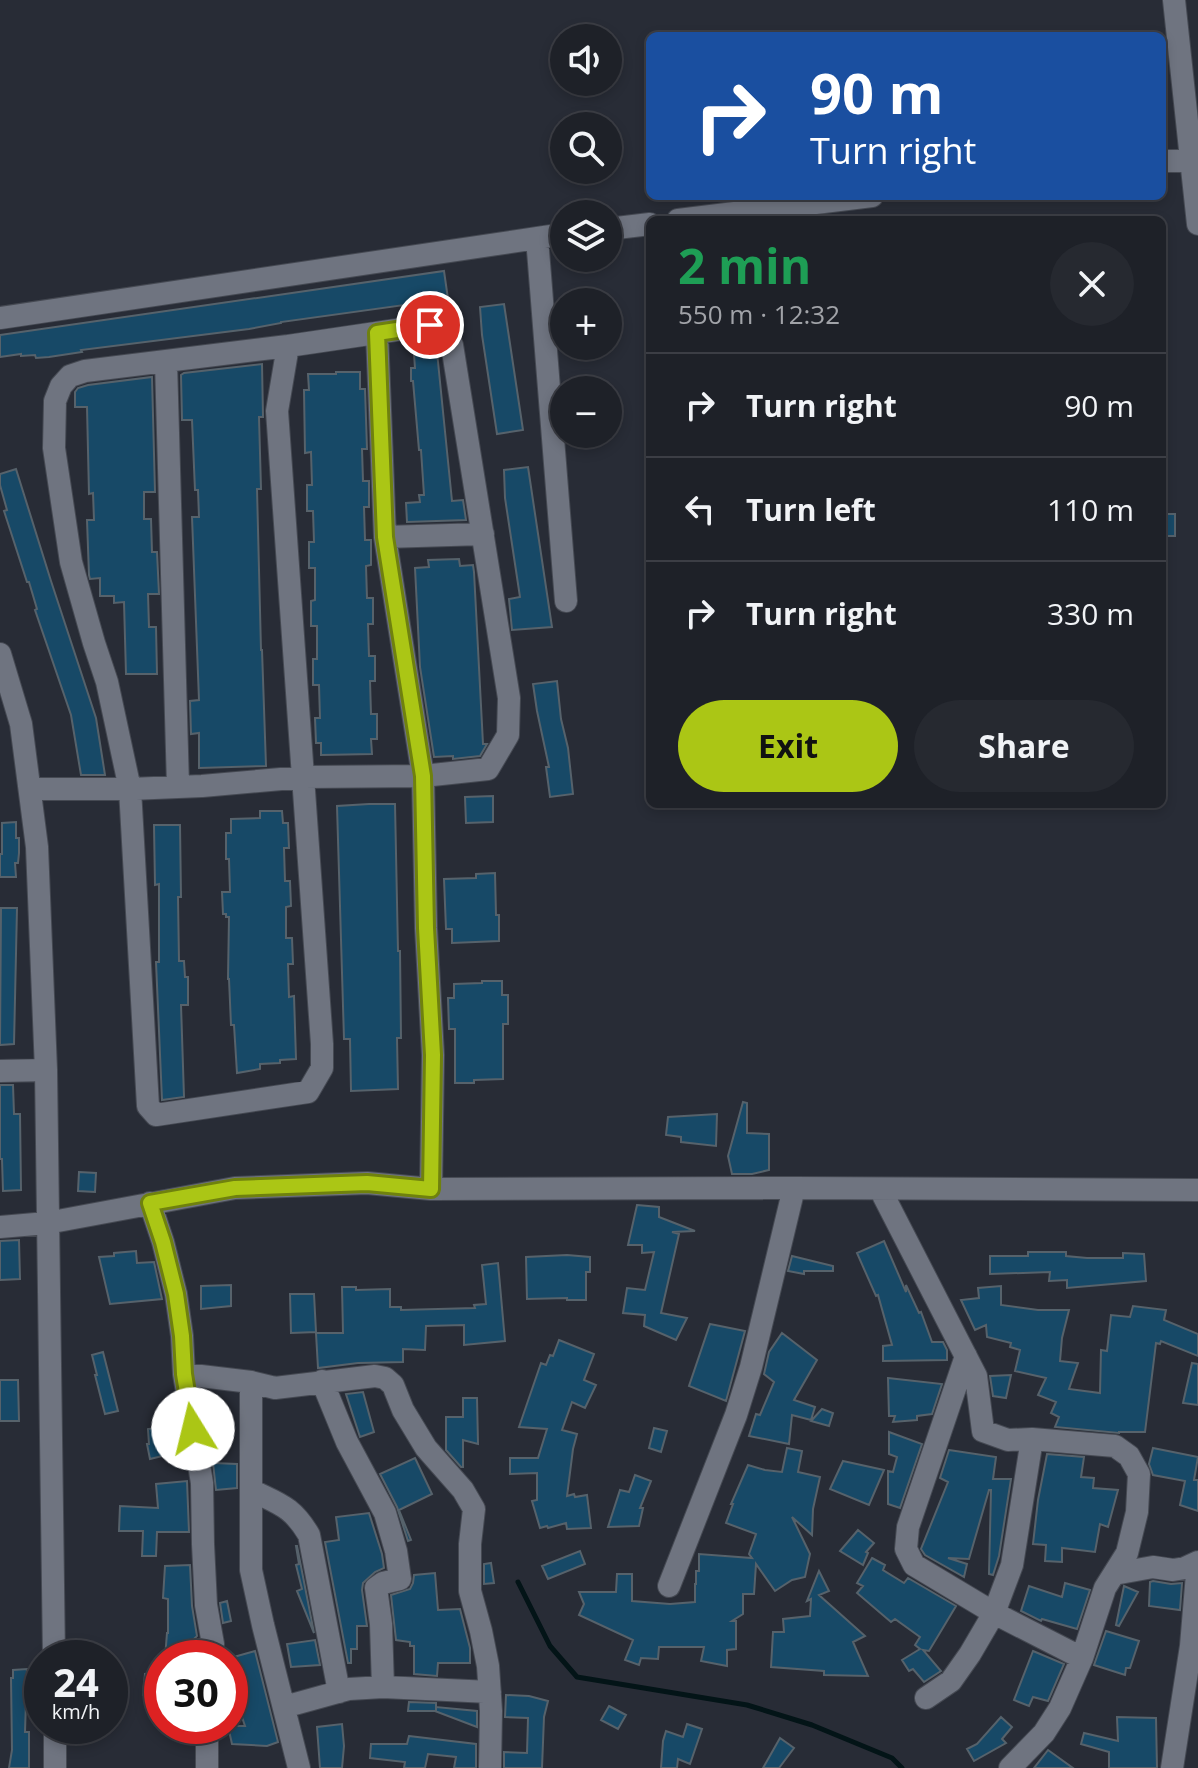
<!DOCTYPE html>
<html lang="en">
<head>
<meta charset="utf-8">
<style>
	body { margin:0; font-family:"Open Sans",sans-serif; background:#262930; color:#f1f3f6; height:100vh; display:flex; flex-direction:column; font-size:30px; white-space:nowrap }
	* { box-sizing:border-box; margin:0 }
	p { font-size:26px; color:#a1a3a8 }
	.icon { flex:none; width:44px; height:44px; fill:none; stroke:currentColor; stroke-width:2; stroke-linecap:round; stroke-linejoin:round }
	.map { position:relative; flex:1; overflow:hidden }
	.panel { position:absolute; left:646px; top:216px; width:520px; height:592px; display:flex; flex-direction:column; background:#1e2128; border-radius:12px; box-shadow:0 4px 12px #0003,0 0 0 2px #3c3e45 }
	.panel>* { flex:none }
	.hud { position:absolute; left:646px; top:32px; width:520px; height:168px; border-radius:12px; box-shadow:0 4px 12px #0003,0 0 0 2px #3c3e45; background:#1a4fa0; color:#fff; overflow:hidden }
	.controls { position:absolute; left:550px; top:24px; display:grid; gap:16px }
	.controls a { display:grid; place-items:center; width:72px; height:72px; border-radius:50%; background:#1e2128; box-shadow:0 4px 12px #0003,0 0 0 2px #3c3e45; font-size:40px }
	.speed { position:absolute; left:24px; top:1640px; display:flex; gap:16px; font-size:40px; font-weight:700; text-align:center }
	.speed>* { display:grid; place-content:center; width:104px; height:104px; border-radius:50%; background:#1e2128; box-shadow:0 4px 12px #0003,0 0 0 2px #3c3e45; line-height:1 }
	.speed small { font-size:20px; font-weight:400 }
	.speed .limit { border:12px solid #d22; background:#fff; color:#111 }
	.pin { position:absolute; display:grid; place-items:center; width:68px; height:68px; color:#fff; margin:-34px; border:4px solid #fff; border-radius:50%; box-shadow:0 2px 8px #0007 }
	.me { position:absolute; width:88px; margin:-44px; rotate:351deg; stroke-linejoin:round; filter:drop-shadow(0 0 6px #0008) }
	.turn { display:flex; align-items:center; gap:28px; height:168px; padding:0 32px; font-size:36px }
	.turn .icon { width:104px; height:104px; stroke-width:2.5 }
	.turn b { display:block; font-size:56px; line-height:68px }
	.round { display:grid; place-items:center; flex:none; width:84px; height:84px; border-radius:42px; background:#262930 }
	.overview { display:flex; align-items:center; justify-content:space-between; height:136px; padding:0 32px }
	h1 { font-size:48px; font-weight:700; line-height:60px; color:#1e9e55 }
	.button { display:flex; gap:16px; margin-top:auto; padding:16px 32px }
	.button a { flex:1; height:92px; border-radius:48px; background:#abc615; color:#111; font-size:32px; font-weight:700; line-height:92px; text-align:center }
	.button a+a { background:#262930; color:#f1f3f6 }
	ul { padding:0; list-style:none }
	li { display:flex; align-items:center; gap:24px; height:104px; padding:0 32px; border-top:2px solid #3c3e45 }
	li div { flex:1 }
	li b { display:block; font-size:30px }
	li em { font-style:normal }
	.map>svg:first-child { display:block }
</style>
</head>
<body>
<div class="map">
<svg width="1198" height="1768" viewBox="0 0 1198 1768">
	<rect width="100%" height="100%" fill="#282c36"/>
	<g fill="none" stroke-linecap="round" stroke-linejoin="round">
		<!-- stream -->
		<path stroke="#031417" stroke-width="5" d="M518 1582 550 1646 577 1677 747 1705 812 1725 892 1758 902 1768"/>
	</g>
	<!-- building -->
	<path fill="#174967" stroke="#56626b" stroke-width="2" d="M444 271 448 299 281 322V323L249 329 81 350 82 352 49 357 36 358 35 355 21 356V354L0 357V335Z
		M504 304 523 430 497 434 482 335 480 307Z
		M437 352 452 501 463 500 466 520 407 522 406 503 420 502 419 495H424L421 450H419L413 381H411V368H415L414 354Z
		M262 364 263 417H259L261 489H257L261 650H262L266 766 199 768V733L191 734 190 701 199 700 192 517H199L198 490H195L192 420H182L181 375 184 373Z
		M336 372H360V389H365L367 449H362L363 481H369V507H364L365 540H371V565L366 566 367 598H373V624H368L369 656H375V681H370L371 714H377V739H371L372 754 321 755V743H316L315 718H320L319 685H313V659H317V626H311V601L315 600V568H309V542H314L313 511H307V485H312L311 452 305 453 304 390H309L308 374H336Z
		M152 377 155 492H144V519H151L152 552H157L159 594H148L149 627H156L157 674H126L124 602 114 603V596H100V578L90 579 89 575 87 520H94L93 493 89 494 87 407H75V392L78 388 88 385Z
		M528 467 552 627 512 630 509 599 520 597 505 498 504 470Z
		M16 469 51 581 96 718 105 775H81L71 715 35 610 37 609 29 582H27L4 511 7 510 0 485V474Z
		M1162 514H1175V536H1162Z
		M459 559 460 566 473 565 474 572 483 744H487L480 756 453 759V756L434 757 420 667 415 568 429 567 428 560Z
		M557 681 561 719 568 748 573 794 550 797 546 767H549L537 711 533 684Z
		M493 796V822L466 823 465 797Z
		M369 804H395L398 951H400L401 1038H397L398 1089 351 1091 350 1039H344L337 806Z
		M260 811H282L283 823H288L289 848H284L285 881H290L291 906 286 907V938H292L293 964H288L289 997 294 996 296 1059 280 1060V1063L260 1064V1069L237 1073 234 1025H231L229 979H228L229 917H226V914H223L222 892H230L229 859H226V833H231V819L260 818Z
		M16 822V838H19V853L18 863H15L16 877H0V854H2V823Z
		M154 825H180L181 897H178L179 961H184L185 977H188V1005H181L184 1097 162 1100 156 962H159V884L155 885Z
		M495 873 496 915H499V941L452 943V929H446L444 879 476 878V874Z
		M1 908H17L14 1044 0 1045Z
		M482 981H502V995H508V1024H503V1079L474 1080V1083H455V1029H449L448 998H454V984L482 983Z
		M0 1085H13L14 1114H20L21 1190 3 1191 2 1159H0Z
		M743 1102 747 1103V1133L769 1134V1170L752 1174H732L728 1156Z
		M717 1114 716 1146 681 1142V1137L666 1135 668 1117Z
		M79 1172 96 1173 95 1192 78 1191Z
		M637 1205 659 1207V1217L695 1231 672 1232 679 1234 661 1313 687 1318 676 1340 644 1326 645 1315 623 1313 627 1288 645 1290 654 1252 642 1253V1245H628Z
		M19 1240 20 1279 0 1280V1241Z
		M884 1241 906 1292V1285L919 1313 921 1312 932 1342H943L947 1350V1360L883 1361V1346L892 1345 878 1295 876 1296 857 1253Z
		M136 1251 137 1263 154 1262 162 1299 110 1304 99 1257 114 1256V1253Z
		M1028 1252H1066V1256L1087 1258H1123V1253L1144 1254 1146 1281 1067 1288V1280L1049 1281 1050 1272 990 1274V1256H1028Z
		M567 1255 590 1257V1272H586V1300H567V1298L527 1299 526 1257Z
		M792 1256 833 1266V1271H804V1274L788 1271Z
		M498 1263 505 1341 464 1345V1325L426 1326 425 1350 403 1349V1362L358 1363 318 1368 316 1333H343L342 1287H356V1290L390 1289V1307H401V1310L475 1308 474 1305 486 1304 482 1265Z
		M231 1285V1306L201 1309V1286Z
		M1001 1286V1305L1038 1310H1069L1062 1338 1060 1361 1078 1363 1069 1389 1100 1393 1101 1350 1107 1351 1111 1315 1130 1317 1133 1306 1166 1310 1164 1320 1198 1334V1356L1161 1341 1160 1344 1156 1343 1145 1432H1119V1433L1055 1427 1059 1417 1051 1413 1056 1402 1038 1395 1046 1378 1015 1371 1020 1350 1010 1347 1011 1343 987 1337 986 1325 975 1330 961 1300 979 1298 978 1288Z
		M290 1294H314L316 1332 291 1333Z
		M710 1324 745 1331 726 1401 689 1386Z
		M782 1333 817 1360 794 1400 815 1407 811 1420 792 1415 789 1444 749 1436 756 1414 760 1415 774 1382 764 1374 769 1352Z
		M559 1340 594 1354 584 1380 596 1385 585 1408 572 1402 562 1430 577 1434 573 1449 567 1496 574 1494 575 1497 587 1495 591 1528 567 1529 566 1523 548 1528 547 1526 540 1528 532 1501 537 1500V1473L510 1474V1458H538L547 1429 519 1427 541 1363 546 1365 550 1355 553 1356Z
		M103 1352 118 1411 105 1414 95 1375H97L92 1355Z
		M1192 1363 1198 1364V1405L1183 1403Z
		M1011 1375 1006 1398 993 1396 990 1376Z
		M888 1378 942 1384 932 1414 917 1416V1420L893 1422 895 1416H889Z
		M0 1380H18L19 1421H0Z
		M363 1392 374 1432 360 1437 346 1394Z
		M463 1398H477L478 1444 463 1440V1467H461L446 1450V1417H463Z
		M822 1409 833 1413 829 1426 811 1421Z
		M162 1427 163 1432 179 1429 183 1451 150 1459 147 1444H149L148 1429Z
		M654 1428 667 1431 661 1452 649 1448Z
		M889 1432 922 1444 900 1508 888 1504V1471L893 1472 897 1457 889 1454Z
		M787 1448 802 1451 798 1472 820 1477 813 1509 812 1535 792 1517 810 1554 805 1577 792 1580 775 1591 756 1564 754 1594H743V1614L732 1621H736V1649L727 1650V1666L701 1661 704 1647H659L658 1659 641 1658 639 1665 625 1660 633 1640 579 1615 584 1604 579 1592H616L617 1574H632V1601L670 1604 695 1602V1584H696V1571H699V1554L752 1558 749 1554 756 1534 726 1523 733 1504H731L748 1465 765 1470 782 1472Z
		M1153 1448 1198 1457 1194 1480H1198V1511L1180 1505 1185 1481 1153 1475 1149 1464Z
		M949 1450 996 1457 993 1479H1011L999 1556 993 1575 989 1574 991 1490H989L969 1559 948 1558 967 1564 964 1577 925 1555 921 1549 948 1482 940 1478Z
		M1047 1454 1084 1457 1081 1477 1094 1478 1093 1488 1118 1490 1108 1527 1100 1524 1095 1552 1062 1548V1562L1045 1561 1046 1545 1033 1544 1038 1500Z
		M415 1458 432 1494 399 1510 411 1540 408 1541 397 1507 380 1474Z
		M843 1461 884 1470 869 1505 830 1489Z
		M213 1463 237 1464V1488L216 1490Z
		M635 1475 651 1481 640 1508H643L639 1526 608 1527 620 1490 629 1492Z
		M187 1481 189 1532H157L156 1556H142L143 1531H119L120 1506 158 1508 156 1484Z
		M369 1513 382 1554 384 1568 375 1572 363 1583 362 1590 367 1626H357V1649H351V1663H348L325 1542 339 1540 336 1517Z
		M858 1530 874 1543 866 1552 868 1553 863 1565 840 1551Z
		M296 1546H297L314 1633 297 1591 302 1589 296 1565 299 1564Z
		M580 1551 585 1564 548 1579 542 1566Z
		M872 1558 885 1565 883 1570 904 1583 908 1578 956 1606 929 1651 923 1650 941 1671 924 1682 913 1669 909 1671 902 1660 920 1649 915 1645 920 1637 895 1619 891 1622 857 1593 863 1586 857 1583Z
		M491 1563 494 1583 484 1584V1564Z
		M190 1565 192 1606 197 1636 190 1643V1658H165L167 1633H168V1599L163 1598 165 1566Z
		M819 1571 829 1591 819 1595 865 1636 853 1642 868 1676 824 1675V1671L771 1667 773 1632H784L783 1619 810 1616 811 1599 807 1601Z
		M435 1573 438 1610 460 1609 470 1648V1663H438L437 1676 414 1674V1646H410V1642L396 1640 391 1595 410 1589 413 1583 414 1575Z
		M1153 1581 1171 1584 1182 1583 1180 1610 1149 1606 1150 1582Z
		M1065 1583 1090 1590 1077 1629 1042 1619 1041 1621 1021 1611 1029 1586 1062 1597Z
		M1124 1586 1138 1592 1119 1626 1116 1625Z
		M227 1601 231 1621 223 1623 220 1603Z
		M1106 1631 1139 1641 1130 1668H1126L1125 1675 1094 1665Z
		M315 1640 320 1665 291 1667 287 1644Z
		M255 1651 278 1742 267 1746 232 1744 228 1726H245L240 1711V1691H230V1658Z
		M1033 1651 1064 1664 1048 1701 1033 1697 1029 1706 1014 1700Z
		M27 1669 25 1732H29V1768H9L12 1750 11 1678H13V1670Z
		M161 1672 158 1697 143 1695 145 1674Z
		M506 1695 529 1696 548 1701 544 1717 542 1768H504V1752L527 1753 528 1718 505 1717Z
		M409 1702 436 1703V1711V1707L477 1711V1727L435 1711H408Z
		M609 1706 626 1715 618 1729 601 1720Z
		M1001 1717 1012 1727 1002 1739 1006 1743 974 1761 967 1749 977 1744Z
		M1117 1717 1156 1718 1157 1768H1109V1752L1081 1744 1084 1733 1118 1741Z
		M342 1724 344 1746 342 1768H320L317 1727Z
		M687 1724 702 1729 690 1764 678 1759 677 1768H661L663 1741 666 1731 683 1737Z
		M409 1736 476 1744V1768H454L456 1757 428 1754 425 1768H404L405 1762 370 1758 371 1744H407Z
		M780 1738 794 1748 779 1768H763Z
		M1048 1750 1073 1768H1034Z"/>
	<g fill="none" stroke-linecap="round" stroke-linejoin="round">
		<!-- minor casing -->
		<g stroke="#454952" stroke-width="24">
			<path id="minor" d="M1174 0 1198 224
				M1162 161H1190
				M678 220 872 196
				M608 229 650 224
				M537 238 566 601
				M0 318 564 234
				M377 333 385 537 423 776 426 928 433 1055 431 1189
				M166 362 178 786
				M385 537 483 534
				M0 654 21 724 37 847 46 1070 54 1658
				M30 789H130L202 786 304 777 423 776 488 769 508 735 509 698 452 345 441 330 430 325 288 346 85 371 70 376 61 386 55 401 54 448 71 562 94 643 107 682 130 789 148 1106 156 1115 308 1092 322 1068V1044L277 411 288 346
				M0 1071 46 1070
				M880 1189 976 1376 983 1431 1008 1440 1032 1439 1115 1446 1129 1456 1139 1474 1137 1512 1127 1553 1105 1588 1082 1658 1060 1708 1044 1733 1010 1768
				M150 1203 163 1242 176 1294 182 1336 184 1374 202 1483 203 1544 206 1605 213 1644 203 1649 204 1658
				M0 1227 47 1223 235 1188 367 1183 431 1189 794 1188 1198 1190
				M966 1356 908 1527 906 1549 914 1565 994 1613 1082 1658
				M184 1374 251 1382 275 1388 375 1376 385 1378 393 1385 403 1410 426 1448 463 1490 474 1509 470 1544V1591L481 1631 488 1666 491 1711 490 1768
				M322 1381 347 1442 385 1513 396 1551 400 1579 383 1583 376 1588 381 1624 383 1687
				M251 1382V1570L263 1625 299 1768
				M251 1490C279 1504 292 1506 309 1535L339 1692
				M1114 1574 1153 1567 1173 1570 1185 1568 1198 1562
				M669 1586 736 1415 751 1367 794 1188
				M926 1698 951 1681 970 1654 994 1613 1012 1565 1032 1439
				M284 1707 349 1689 383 1687 490 1692
				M55 1726V1768
				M207 1726V1768
				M1172 1768 1191 1646 1198 1562"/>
		</g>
		<!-- minor -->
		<use href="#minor" stroke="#6f7480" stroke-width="22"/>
	</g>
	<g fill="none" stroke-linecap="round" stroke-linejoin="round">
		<!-- route casing -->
		<g stroke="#6f810e" stroke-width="20">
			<path id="route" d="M193 1429 184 1374 182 1336 176 1294 163 1242 150 1203 235 1188 367 1183 431 1189 433 1055 426 928 423 776 385 537 377 333 430 325"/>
		</g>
		<!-- route -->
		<use href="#route" stroke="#abc615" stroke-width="14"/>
	</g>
</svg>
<div class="controls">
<a><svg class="icon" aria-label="sound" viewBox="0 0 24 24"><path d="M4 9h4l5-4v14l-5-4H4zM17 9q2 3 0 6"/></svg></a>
<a><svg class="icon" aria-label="search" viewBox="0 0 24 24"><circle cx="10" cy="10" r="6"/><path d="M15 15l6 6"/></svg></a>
<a><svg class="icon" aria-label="layers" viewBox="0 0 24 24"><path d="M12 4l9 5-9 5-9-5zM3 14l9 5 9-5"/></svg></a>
<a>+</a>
<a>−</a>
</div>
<div class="speed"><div>24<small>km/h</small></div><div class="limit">30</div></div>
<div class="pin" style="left:430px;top:325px;background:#d93025"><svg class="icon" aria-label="arrive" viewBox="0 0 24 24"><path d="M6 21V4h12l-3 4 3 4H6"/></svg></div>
<svg class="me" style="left:193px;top:1429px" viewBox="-20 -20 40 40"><circle r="19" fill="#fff"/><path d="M0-13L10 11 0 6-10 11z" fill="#abc615"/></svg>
<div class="hud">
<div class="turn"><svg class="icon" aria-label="right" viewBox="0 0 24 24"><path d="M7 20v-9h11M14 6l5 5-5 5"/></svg><div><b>90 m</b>Turn right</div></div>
</div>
<section class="panel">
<div class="overview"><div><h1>2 min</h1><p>550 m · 12:32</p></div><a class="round"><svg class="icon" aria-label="close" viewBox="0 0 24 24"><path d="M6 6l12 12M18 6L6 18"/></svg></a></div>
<ul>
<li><svg class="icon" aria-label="right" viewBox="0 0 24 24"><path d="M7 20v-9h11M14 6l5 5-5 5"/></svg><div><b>Turn right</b></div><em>90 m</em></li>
<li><svg class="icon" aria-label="left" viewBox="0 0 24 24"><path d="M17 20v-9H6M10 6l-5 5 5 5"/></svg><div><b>Turn left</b></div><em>110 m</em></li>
<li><svg class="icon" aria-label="right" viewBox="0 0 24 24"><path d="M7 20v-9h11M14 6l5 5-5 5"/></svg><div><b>Turn right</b></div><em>330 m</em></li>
</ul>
<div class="button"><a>Exit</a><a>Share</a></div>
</section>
</div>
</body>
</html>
